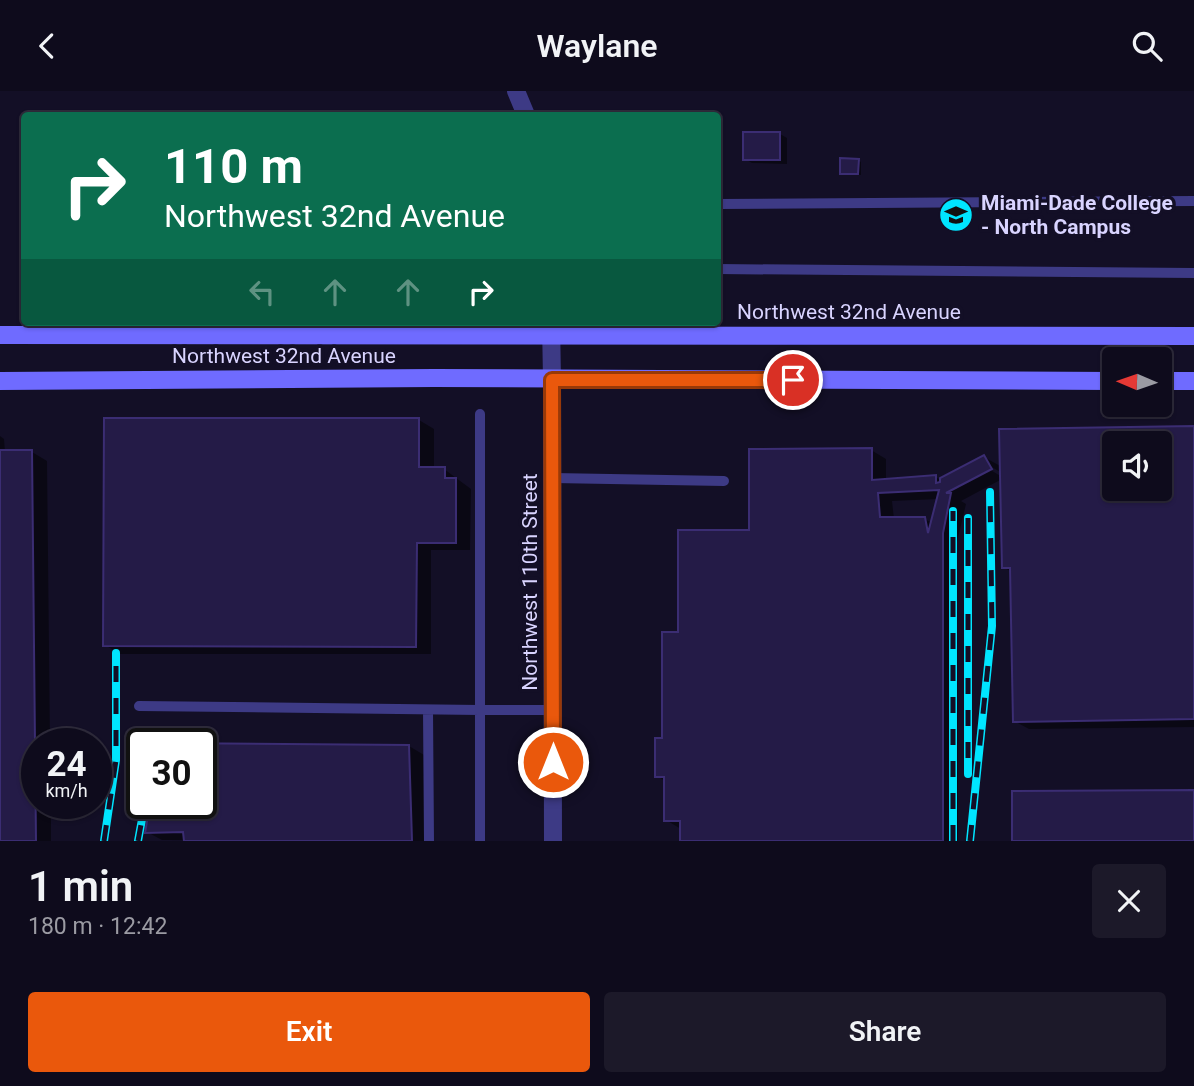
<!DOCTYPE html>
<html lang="en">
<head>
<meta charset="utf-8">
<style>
	body { margin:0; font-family:Roboto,sans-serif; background:#1c1929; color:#f1f3f6; height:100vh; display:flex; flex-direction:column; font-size:26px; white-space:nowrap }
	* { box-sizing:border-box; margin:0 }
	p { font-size:23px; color:#9b9ba3 }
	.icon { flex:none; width:38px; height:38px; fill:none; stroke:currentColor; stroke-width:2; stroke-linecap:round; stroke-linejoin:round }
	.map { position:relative; height:750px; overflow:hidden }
	.details { display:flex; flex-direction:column; background:#0e0b1c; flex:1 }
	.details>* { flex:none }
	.hud { position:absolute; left:21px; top:21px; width:700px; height:214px; border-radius:7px; box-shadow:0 2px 5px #0004,0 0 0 2px #2e2b3b; background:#0b6e4f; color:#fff; overflow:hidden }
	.needle { width:46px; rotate:272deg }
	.controls { position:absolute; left:1102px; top:256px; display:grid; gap:14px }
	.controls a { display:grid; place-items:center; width:70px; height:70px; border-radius:7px; background:#0e0b1c; box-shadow:0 2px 5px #0004,0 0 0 2px #2e2b3b; font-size:35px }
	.speed { position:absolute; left:21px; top:637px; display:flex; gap:14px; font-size:35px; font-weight:700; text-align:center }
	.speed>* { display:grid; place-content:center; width:91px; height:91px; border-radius:50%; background:#0e0b1c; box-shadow:0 2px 5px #0004,0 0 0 2px #2e2b3b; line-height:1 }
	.speed small { font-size:18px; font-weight:400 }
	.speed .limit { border:4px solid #111; border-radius:10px; background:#fff; color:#111 }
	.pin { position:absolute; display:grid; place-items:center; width:60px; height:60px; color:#fff; margin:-30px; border:4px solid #fff; border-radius:50%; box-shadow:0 2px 7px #0007 }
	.me { position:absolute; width:77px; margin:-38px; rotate:0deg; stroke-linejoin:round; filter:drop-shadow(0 0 5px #0008) }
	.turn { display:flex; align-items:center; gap:24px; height:147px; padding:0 28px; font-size:32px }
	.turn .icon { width:91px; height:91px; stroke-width:2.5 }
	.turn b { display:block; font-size:49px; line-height:60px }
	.lanes { display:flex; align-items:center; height:66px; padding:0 28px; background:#0003; justify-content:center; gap:35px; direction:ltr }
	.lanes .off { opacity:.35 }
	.round { display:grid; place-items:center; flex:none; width:74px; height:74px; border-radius:7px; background:#1c1929 }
	.overview { display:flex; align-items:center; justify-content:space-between; height:119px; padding:0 28px }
	h1 { font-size:42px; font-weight:600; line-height:52px }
	.primary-button { display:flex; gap:14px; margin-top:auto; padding:14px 28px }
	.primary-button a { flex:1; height:80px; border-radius:7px; background:#ea580c; color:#fff; font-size:28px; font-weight:600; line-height:80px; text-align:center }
	.primary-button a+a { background:#1c1929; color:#f1f3f6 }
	header { display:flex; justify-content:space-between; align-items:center; height:91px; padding:0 28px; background:#0e0b1c; font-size:32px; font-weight:600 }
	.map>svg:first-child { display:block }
</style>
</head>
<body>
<header><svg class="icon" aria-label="back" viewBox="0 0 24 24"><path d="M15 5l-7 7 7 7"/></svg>Waylane<svg class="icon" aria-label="search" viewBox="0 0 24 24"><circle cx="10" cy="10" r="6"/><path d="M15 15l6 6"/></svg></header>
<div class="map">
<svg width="1194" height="750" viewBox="0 0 1194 750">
	<rect width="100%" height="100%" fill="#130f26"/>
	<!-- shadow -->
	<path fill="#0007" fill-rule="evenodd" d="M780 43 787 47V73L752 72 745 68Z
		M858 69 861 71V84L842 82Z
		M105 329H419L434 338V378H444L471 398 470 459H431V563H120L105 554Z
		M1194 336V636L1029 638 1014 630 1012 481 1003 476 1002 388 961 410 966 413 957 451 958 750H681V738L666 729 665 690 657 685 680 543 751 441 871 359 886 368V389L935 386 943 390 984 366 1002 376 1001 339ZM1115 352H1160V397H1115ZM985 372 1002 382V386L984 375ZM938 408 932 432 925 428H894L892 410Z
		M0 345 4 348 5 361H32L47 370 50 653H37V712H51V750H0Z
		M409 655 424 664 426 750 162 749 147 741 201 712Z"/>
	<!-- building -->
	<path fill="#241b47" stroke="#3b2d73" stroke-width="2" fill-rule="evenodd" d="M743 41H780V69H743Z
		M840 67 859 68 858 83H840Z
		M104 327H419V376H445V387H456V452H417L416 556 103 555Z
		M1194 335V628L1013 631 1010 477H1002L999 338ZM1115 352H1160V397H1115Z
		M872 357V389L936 384V392L940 391V387L984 364 992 378 946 402H951L943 442V750H680V730H664V686H655V647H662V541H678V439H749V358ZM939 399 928 442 925 426H880L878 402Z
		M0 359H32L36 750H0Z
		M159 652 409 654 412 750H184L183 741 145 742 150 712H201V653Z
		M1194 699V750H1012V700Z"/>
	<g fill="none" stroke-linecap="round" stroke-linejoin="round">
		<!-- service -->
		<path stroke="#3d3a85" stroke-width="10" d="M718 113 1194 110
			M718 178 1194 182
			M480 323V619H553
			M553 387 724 390
			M139 615 480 619V750
			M428 619 429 750"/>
		<!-- minor -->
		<path stroke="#3d3a85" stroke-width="18" d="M552 289 553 750"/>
		<!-- tertiary -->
		<path stroke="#3d3a85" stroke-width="18" d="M516 0 526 24
			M551 231 552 289"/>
		<!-- secondary -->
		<path stroke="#6f6bff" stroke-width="18" d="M0 244 1194 245
			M0 290 434 287 1115 290
			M1160 290H1194"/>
		<!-- rail casing -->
		<g stroke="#00e5ff" stroke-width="8">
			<path id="rail" d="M968 427V683
				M104 750 116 669V562
				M138 750 145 712
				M953 750V420
				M970 750 992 535 990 401"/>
		</g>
		<!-- rail -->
		<use href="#rail" stroke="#130f26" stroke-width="5" stroke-dasharray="16" stroke-linecap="butt"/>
	</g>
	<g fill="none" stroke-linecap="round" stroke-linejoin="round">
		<!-- route casing -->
		<g stroke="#983908" stroke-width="18">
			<path id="route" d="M553 671 552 289H793"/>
		</g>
		<!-- route -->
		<use href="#route" stroke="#ea580c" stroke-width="12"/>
	</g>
	<!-- icons -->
	<defs>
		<g id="university-disc" transform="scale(1.75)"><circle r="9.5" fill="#00e5ff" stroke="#130f26"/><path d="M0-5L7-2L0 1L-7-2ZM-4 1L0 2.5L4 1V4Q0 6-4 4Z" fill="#111"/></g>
	</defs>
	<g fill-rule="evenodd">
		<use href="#university-disc" x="956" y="124"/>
	</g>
	<g text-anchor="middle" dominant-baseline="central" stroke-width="7" stroke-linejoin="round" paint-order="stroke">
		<!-- poi labels -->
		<g font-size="21" font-weight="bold" fill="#d9d4ff" stroke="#130f26" text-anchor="start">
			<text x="981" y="112">Miami-Dade College<tspan x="981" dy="24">- North Campus</tspan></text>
		</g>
		<!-- street labels -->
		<g font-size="21" fill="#d9d4ff" stroke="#130f26">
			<text x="849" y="221">Northwest 32nd Avenue</text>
			<text x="284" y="265">Northwest 32nd Avenue</text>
			<text transform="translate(530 491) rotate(-90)">Northwest 110th Street</text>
		</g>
	</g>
</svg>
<div class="controls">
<a><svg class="needle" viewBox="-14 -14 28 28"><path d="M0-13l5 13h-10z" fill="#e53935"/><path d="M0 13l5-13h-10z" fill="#9b9ba3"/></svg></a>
<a><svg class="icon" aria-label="sound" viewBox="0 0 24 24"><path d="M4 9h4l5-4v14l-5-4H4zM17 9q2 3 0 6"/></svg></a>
</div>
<div class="speed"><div>24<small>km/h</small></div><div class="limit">30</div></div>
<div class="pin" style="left:793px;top:289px;background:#d93025"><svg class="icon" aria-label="arrive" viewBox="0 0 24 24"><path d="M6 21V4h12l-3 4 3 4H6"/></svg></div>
<svg class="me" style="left:553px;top:671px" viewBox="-20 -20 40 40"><circle r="17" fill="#ea580c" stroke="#fff" stroke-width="3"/><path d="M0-11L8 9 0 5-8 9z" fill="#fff"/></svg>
<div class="hud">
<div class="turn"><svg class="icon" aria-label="right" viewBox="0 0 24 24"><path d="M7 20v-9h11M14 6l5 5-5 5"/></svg><div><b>110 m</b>Northwest 32nd Avenue</div></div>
<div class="lanes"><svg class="icon off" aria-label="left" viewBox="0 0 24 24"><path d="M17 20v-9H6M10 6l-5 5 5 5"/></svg><svg class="icon off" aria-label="ahead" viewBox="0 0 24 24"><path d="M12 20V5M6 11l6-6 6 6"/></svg><svg class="icon off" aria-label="ahead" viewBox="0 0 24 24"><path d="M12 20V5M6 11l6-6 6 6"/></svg><svg class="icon" aria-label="right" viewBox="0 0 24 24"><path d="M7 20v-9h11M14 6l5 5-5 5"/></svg></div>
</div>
</div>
<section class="details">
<div class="overview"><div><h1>1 min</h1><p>180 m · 12:42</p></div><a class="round"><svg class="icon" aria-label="close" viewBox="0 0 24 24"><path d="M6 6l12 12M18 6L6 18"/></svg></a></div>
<div class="primary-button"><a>Exit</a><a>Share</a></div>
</section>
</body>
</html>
